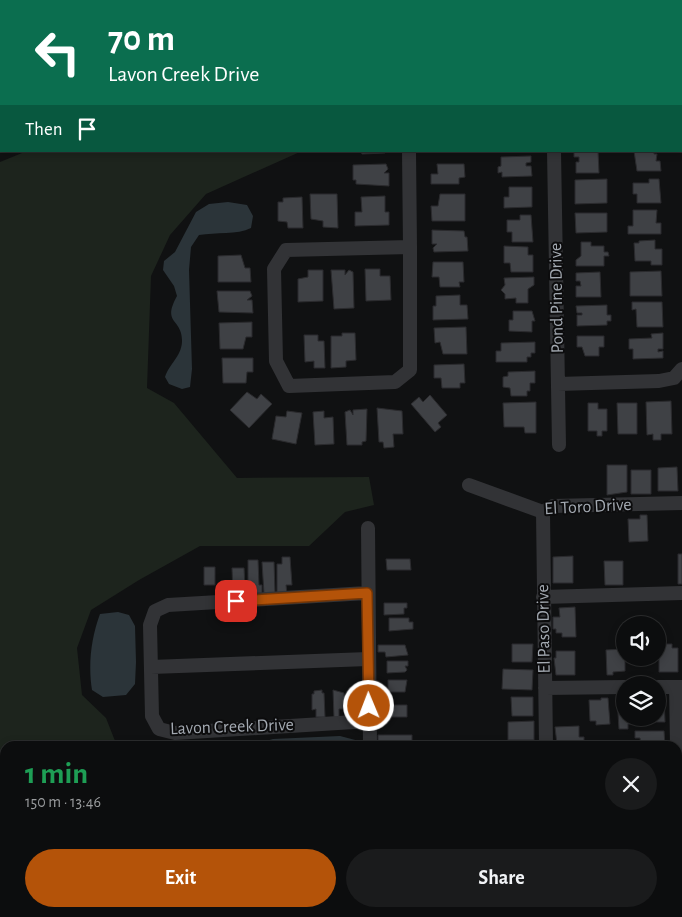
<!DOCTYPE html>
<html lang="en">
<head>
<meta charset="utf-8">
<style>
	body { margin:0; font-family:"Alegreya Sans",sans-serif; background:#1a1b1c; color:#f1f3f6; height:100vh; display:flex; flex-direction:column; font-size:19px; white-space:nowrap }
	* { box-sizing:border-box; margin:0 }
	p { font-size:16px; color:#9a9c9e }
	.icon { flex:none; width:28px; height:28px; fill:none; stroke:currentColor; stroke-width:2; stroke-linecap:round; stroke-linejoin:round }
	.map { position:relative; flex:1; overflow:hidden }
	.drawer { position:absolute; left:0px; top:741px; width:682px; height:176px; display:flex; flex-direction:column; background:#0c0d0e; border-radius:15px 15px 0 0; box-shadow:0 2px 8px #0003,0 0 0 1px #2c2d2e }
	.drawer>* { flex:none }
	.hud { position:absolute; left:0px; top:0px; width:682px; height:152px; box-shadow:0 2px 8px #0003,0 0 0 1px #2c2d2e; background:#0b6e4f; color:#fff; overflow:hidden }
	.fabs { position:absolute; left:616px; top:616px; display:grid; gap:10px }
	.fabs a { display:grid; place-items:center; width:50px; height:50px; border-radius:50%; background:#0c0d0e; box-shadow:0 2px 8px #0003,0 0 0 1px #2c2d2e; font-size:25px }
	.pin { position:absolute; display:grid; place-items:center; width:42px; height:42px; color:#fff; margin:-21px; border-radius:10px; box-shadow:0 2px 8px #0006 }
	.me { position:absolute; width:55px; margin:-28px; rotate:359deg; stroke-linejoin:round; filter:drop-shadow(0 0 4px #0008) }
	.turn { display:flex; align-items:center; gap:18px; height:105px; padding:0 25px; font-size:22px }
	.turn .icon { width:65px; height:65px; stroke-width:2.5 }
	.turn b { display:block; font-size:35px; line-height:42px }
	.then { display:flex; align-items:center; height:48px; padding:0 25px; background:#0003; gap:10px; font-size:19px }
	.round { display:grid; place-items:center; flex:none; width:52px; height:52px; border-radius:26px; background:#1a1b1c }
	.head { display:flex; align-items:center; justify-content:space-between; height:85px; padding:0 25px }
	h1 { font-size:30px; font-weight:600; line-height:38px; color:#1e9e55 }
	.primary-button { display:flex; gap:10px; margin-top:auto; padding:10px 25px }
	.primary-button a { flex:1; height:58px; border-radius:30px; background:#b45309; color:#fff; font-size:20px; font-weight:600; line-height:58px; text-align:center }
	.primary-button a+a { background:#1a1b1c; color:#f1f3f6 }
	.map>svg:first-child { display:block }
</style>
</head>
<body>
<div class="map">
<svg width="682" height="917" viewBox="0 0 682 917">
	<rect width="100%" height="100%" fill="#101112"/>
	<!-- green -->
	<path fill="#1d241d" d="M27 151H302L206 194 170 235 151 276 147 388 174 403 237 478 369 477 374 505 345 512 309 546H200L139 580 91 610 77 648 82 695 106 718 117 746H5V838L0 840V162Z
		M0 894 5 899V912L17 913 21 917H0Z"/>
	<!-- water -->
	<path fill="#2b3439" d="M228 202 247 205 253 216 251 228C237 235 216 232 199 235L191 247 189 270 192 369 190 387 182 389 169 384 165 377C169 364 181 357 182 342 183 318 161 325 177 296L174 286 163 270 164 261 175 252 196 212 209 204Z
		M118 612 129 615 135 626 136 662 135 684 126 695 103 697 92 690C88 665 91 638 100 614Z
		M340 736 359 741 361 746 263 745 266 741 273 739Z"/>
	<!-- building -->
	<path fill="#3f4145" stroke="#2b2b2e" d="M571 0H594V1H571Z
		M633 0H657V1H633Z
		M1 87V119L0 117Z
		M361 151H385V153L362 154Z
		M574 151H598L599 173H576V162H579V157H574Z
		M634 151H654V154H657L656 161H660L661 171H637Z
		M531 156V162L526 163V166H531L532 176 502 177V172L498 173V167L501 166V157Z
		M386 164 388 169 384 173H389V186L356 184V180H353V165Z
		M437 164H464L465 177 459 178V184H431V174H438Z
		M607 179V203L575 204V180Z
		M649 179H659L661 203H637V194H633V183H649Z
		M509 187H532V207L504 208V197H509Z
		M310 194H337L338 228 323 227V221L311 219Z
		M440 194H465V221H432L431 206H438Z
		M385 196V212H389V225L355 226V212H362L361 197Z
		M302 197 303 228H288L287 222 278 221V202H283V198Z
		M633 210H657L656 223H661V234H628V226H633Z
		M575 213H607V232L576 233Z
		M520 215H531L533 242H512V232H507V220H520Z
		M432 230 464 231 465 237H467L468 251 434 252 433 248 437 244H432Z
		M655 240V249H662V265H651V261H635L634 243H639V241Z
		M581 242H591V246H604V252H608L609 256H604V266H576V260L581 256Z
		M504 246 528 247V255H533V272H511L510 263H504Z
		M241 255 245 268H250L251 282H218V256Z
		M433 262H463L464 282H459L460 287H440L439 277H432Z
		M365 269H380V276H390L391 300 366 301Z
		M308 270H323V301L298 302V279L308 277Z
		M331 270H345V275L349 270 353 272 354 308 334 309Z
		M661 271 662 296H630V272Z
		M600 272 601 297H576V286H581L580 281H576V273Z
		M534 277V285L528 289V303H516V298L505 299V294L501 290 505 285 504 278Z
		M217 291H250L252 296 247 300H252L253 313 219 312Z
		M460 295V305H467L468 319 433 320V306H436V296Z
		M632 302H662L663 327H637L636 309 632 310Z
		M607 305V315H611V321H607V325L577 326V315H582V313H577L576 306Z
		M513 311H532L535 321H532V332L509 331V320H513Z
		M252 322V337H246L243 349H220L219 323Z
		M466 327 467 354H443L440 342 435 343 434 328Z
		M342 333H355L356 360 346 361V367L331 368V336H342Z
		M663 333V349H658V352L663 351V358L633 359V349H629V339L652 338 651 334Z
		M304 335H318V341H324L325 368H314V361L305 362Z
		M577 336H604V347H599V356H585L582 347H577Z
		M535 342V353H531V357H527V362H496V351H501V343Z
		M222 358H253V372H247L246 383H223Z
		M464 364 465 383H460V388H442L441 378H434V365Z
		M535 371V383H530V391H527V396H511L510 388 503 387V377L508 376V372Z
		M247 392 257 399 261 394 272 404 249 428 230 410Z
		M430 395 447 415 438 423 441 427 435 432 411 404 419 397 423 402Z
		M671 401 672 434H661V440H653V434L647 435 646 402Z
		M536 402V433H525L524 427H504L503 403Z
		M588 403H598V409H607V431H602V436H597V431H588Z
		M617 403H637V434H618Z
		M377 408 402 411 403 434H393L394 447 384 448 383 442H379Z
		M367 409 366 441 362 442V445H347L345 412 350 410 353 415V410Z
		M287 411 302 413 296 444 272 439 276 416 286 417Z
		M324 411V418L333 417 334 444 315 445 313 412Z
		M607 465H627V492L607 495Z
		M677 467 678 491H658V468Z
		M631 470H651V494H631Z
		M640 515H647L648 541 629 542 628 519H640Z
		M678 554H682V584H678Z
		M573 556V583H553V557Z
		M282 557H290L292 585H286L287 595H277V564H282Z
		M386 559H410L411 570H387Z
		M248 560H258L259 585H262V596H251V588H248Z
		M604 561H623V585H605Z
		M262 562H274L275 593 264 594Z
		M204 567H215V585H204Z
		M232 568H244L245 588H242V596H233Z
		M384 603H407V608H404V614L384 615Z
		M575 607 576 637H562V633H556V629H553V617H560L559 608Z
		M389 618H409V622H413V629L389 631Z
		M512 644H533L532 662H512Z
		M659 644H672V648H678V672H659Z
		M378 645H405L408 655 386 657 385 652H378Z
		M625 649V671L613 672V675H607L606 650Z
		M556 651H575V675H556L554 658H556Z
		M387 661H408V666H405L407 670 405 672 387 673Z
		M503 669 533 670 532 690 502 689Z
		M388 680H407L405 692H388Z
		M349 688H355V692H360L361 709H350Z
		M322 690V693H324L325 717H316V709L312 710V694H314V691Z
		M333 690 344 693 345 709H339V717H334Z
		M658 696H664L665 722H646V718H658Z
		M511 697H533V716H512Z
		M617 697H625V718H638V724H628V729H619Z
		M601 698H608L610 724 596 725V721H590L589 700H601Z
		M387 705H407V717H387Z
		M534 721V740H508V722Z
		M579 726V737H584V744H557L555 727Z
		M635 731H664L665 746H641L640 738H635Z
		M378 735H412V746H378Z
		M0 847 5 851V865L0 872Z
		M116 912H122L123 917H116Z
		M139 912H151V917H139Z
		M172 912H178V917H173Z
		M233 912H244V917H233Z
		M249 912H260V917H249Z
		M264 912H275V917H264Z
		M279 912H291L292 917H279Z
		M295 912H307V917H295Z
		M311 912H322V917H311Z
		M326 912H338V917H326Z
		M341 912H352L353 917H342Z
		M509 912H537V913H532V917H509Z"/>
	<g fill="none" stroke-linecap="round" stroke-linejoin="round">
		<!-- minor -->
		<path stroke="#323336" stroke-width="14" d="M362 0 365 1
			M552 0V1
			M681 0 682 46
			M41 1 42 0
			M0 56 1 54
			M409 151 410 247
			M554 151 559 445
			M410 247V370L395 382 289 386 276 361 274 269 286 250Z
			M558 384 659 381 674 378 682 369
			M469 485 543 512 553 506 682 503
			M543 512 546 746
			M368 528 370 746
			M367 593 168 605 155 611 150 625 152 716 159 729 175 733 370 721
			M543 597 682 593
			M151 667 368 659
			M658 687H682
			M676 687 677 746
			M545 688 625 687
			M678 799 680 898 678 899
			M104 912V917
			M374 912 375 917
			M548 912 549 917"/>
	</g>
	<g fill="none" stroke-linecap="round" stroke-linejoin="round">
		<!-- route casing -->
		<g stroke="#753606" stroke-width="12">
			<path id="route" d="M236 601 367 593 369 706"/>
		</g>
		<!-- route -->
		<use href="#route" stroke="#b45309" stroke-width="9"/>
	</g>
	<g text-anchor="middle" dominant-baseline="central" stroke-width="4" stroke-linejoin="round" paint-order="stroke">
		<!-- street labels -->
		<g font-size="18" fill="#a3a9b1" stroke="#0c0c0d">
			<text transform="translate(557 298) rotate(-91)">Pond Pine Drive</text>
			<text transform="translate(588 507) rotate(-3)">El Toro Drive</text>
			<text transform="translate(544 629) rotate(-91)">El Paso Drive</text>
			<text transform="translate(232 727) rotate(-2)">Lavon Creek Drive</text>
		</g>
	</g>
</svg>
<div class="fabs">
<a><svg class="icon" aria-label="sound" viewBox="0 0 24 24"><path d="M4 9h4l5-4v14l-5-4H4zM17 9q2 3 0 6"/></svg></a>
<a><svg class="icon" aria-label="layers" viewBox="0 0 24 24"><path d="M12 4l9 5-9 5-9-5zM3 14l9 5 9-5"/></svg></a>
</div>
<div class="pin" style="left:236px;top:601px;background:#d93025"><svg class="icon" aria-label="arrive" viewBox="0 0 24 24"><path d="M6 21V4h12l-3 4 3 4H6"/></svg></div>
<svg class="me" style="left:369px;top:706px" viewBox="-20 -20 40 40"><circle r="17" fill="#b45309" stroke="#fff" stroke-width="3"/><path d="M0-11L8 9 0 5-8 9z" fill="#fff"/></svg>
<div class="hud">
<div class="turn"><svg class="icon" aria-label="left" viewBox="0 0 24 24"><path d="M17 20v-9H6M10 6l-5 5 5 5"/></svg><div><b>70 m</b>Lavon Creek Drive</div></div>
<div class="then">Then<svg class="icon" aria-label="arrive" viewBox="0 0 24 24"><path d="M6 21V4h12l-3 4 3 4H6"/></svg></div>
</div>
<section class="drawer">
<div class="head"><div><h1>1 min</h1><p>150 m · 13:46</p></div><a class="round"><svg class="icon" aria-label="close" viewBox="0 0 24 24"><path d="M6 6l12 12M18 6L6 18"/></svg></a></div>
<div class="primary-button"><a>Exit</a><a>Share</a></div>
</section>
</div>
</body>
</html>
